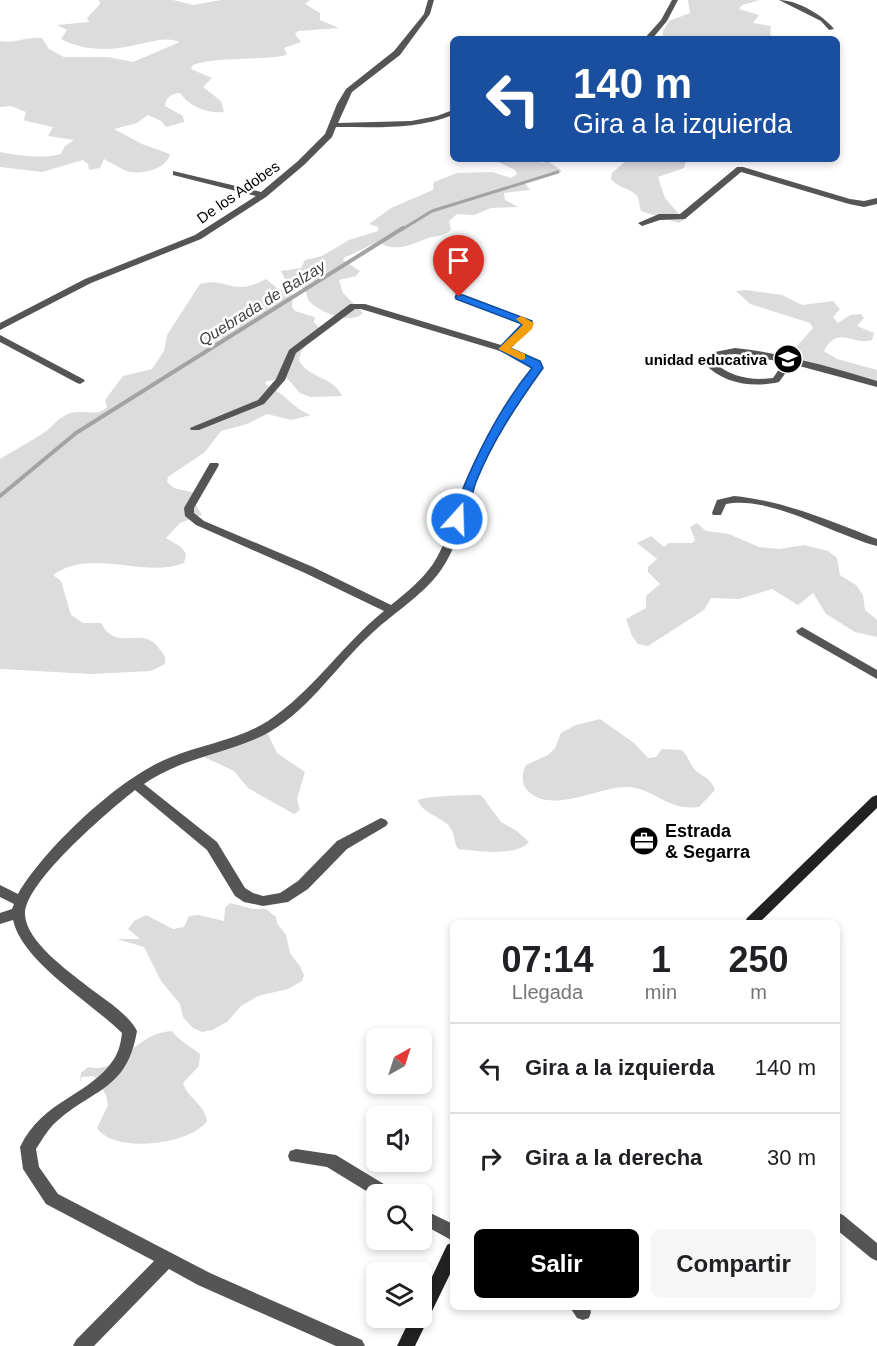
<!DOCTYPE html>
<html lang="es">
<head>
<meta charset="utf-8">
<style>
	body { margin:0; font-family:Helvetica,sans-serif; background:#f6f6f6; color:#202124; height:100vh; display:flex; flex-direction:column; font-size:22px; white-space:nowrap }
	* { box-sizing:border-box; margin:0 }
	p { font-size:20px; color:#757577 }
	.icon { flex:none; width:33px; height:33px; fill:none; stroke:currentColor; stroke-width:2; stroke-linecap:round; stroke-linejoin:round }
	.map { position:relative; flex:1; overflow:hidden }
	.panel { position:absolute; left:450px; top:920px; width:390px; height:390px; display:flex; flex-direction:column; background:#fff; border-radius:9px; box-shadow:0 3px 9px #0003 }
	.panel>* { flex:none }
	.banner { position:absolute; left:450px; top:36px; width:390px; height:126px; border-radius:9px; box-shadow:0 3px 9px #0003; background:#1a4fa0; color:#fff; overflow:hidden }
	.needle { width:39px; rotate:39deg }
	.tools { position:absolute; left:366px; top:1028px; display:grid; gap:12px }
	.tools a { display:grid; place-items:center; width:66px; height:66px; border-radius:9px; background:#fff; box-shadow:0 3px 9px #0003; font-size:30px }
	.pin { position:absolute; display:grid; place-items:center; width:51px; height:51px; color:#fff; margin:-62px -26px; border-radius:50% 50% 50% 0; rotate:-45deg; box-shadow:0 0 6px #0007 }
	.pin .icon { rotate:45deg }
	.me { position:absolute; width:66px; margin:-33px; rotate:20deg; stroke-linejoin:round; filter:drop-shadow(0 0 4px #0008) }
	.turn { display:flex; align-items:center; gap:21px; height:126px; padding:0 24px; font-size:27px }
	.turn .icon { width:78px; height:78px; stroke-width:2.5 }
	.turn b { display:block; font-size:42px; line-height:51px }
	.eta { display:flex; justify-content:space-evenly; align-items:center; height:102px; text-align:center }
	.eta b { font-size:36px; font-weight:700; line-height:42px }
	.button { display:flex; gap:12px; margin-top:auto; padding:12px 24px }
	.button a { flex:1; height:69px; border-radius:9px; background:#000; color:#fff; font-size:24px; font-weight:700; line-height:69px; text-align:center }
	.button a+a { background:#f6f6f6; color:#202124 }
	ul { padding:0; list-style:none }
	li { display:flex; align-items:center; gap:18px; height:90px; padding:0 24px; border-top:2px solid #e0e0e0 }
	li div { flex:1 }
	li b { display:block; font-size:22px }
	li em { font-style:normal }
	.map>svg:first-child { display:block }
</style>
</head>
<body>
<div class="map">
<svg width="877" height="1346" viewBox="0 0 877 1346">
	<rect width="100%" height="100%" fill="#fff"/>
	<!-- green -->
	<path fill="#dcdcdc" d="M99 0H173L193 5 221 0H310L305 4 320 13V20L339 28 298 31 295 34 301 42 284 48 287 54 283 56C258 60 213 57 193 65L191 69 212 78 203 87 221 101 224 112C207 114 189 106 180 93 171 93 166 98 165 106L183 116 184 122 166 127 161 121 148 115 137 123 114 129 142 144 170 154C167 169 144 174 130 172 122 170 112 163 104 159L100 168 89 170 88 164 83 160 42 172 0 167V152C20 156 41 159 61 154L65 146 74 140 48 136 53 127 26 121 24 120 26 112 11 106 0 107V41C14 44 27 36 42 38L49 49 64 57H108L133 62 180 42C165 36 151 42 135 45 110 51 83 51 61 39L67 30 57 25 89 22 87 18 100 4Z
		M688 0H760L742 5 739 9 759 15 753 23 771 26 770 34 774 39H663V31L669 21 690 13Z
		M492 159H527L542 163 548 161 562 171 525 183 530 190 504 193 505 200 518 207 491 208 474 215 457 214 449 221 451 230C442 238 433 235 423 240 407 247 393 251 377 242L344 258 343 260 360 271 356 276 339 280 343 293 363 313C352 325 321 313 310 302 306 298 307 294 305 289L286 281 281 271 301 268 305 260 322 256 349 240 378 231V227L369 224 391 208 433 190 434 182 457 173 492 172 511 178 517 174 515 170Z
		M628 159H687L684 168 658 177 665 198 684 220 679 223 641 211C639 206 640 201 637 196 631 188 619 189 611 179L612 173Z
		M266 279 277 288 293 295 292 307 295 311 315 317 314 322 319 328 301 352 299 360C307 378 335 377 342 396L310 397 300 393 286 377 265 382 266 385C283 391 293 409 311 415L291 420 267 414 247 424 221 431 205 452 168 477 167 482 174 488 195 493 196 505 202 515 180 523 166 538 181 547 186 554 184 563C143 579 92 547 53 575L61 581 71 615 83 623H101C118 655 143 622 161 651 165 657 166 657 165 664L151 671 91 674 0 669V459C15 450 31 441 45 432 53 426 58 418 68 414 83 408 97 418 107 407L105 400 123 376 152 369 164 351 167 335 200 284C228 276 231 298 266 279Z
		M746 290 782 295 802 305 833 301 840 309 833 317 838 323 850 315 861 314 864 318 857 326 874 333 872 340C853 346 838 324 824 351L837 359 877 370V383L795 357 796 347 813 328 810 323 750 304 736 291Z
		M697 523 706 531 729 534 759 547 779 549 804 545 828 551 837 558 840 575 856 585 863 595 865 610 877 620V637L855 632 826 614 813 593 798 605 772 589 739 599 711 598 704 610 648 646 638 644 632 636 626 619 646 608V596L660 584 648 572V567L657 559 637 543 651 536 664 547 669 543H692L695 540 690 527Z
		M600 719 634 743 648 758 656 757 662 749 681 750C688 755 688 760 692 766 699 777 710 775 715 790L699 807C667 811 655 789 629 787 601 785 551 816 527 790 521 784 522 772 526 765L548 755 555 748 561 733 576 725Z
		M267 732 277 753 305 772 297 799 300 810 294 814 248 788 234 771 204 757 206 753Z
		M481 795 501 822 517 831 529 842C516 857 477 851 458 849 453 842 456 832 447 824 438 816 421 812 418 800 425 796 469 795 481 795Z
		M230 903 253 909H266L276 917 277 923 286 935 290 953 300 966 304 975 302 981 288 989 258 996 241 1006 227 1022 212 1030 202 1032 193 1028 183 1017 180 1004 161 981 144 947 117 939H140L128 929 134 921 146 915 173 929 184 927 189 916 198 915 224 921 225 908Z
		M172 1031C176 1038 192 1048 200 1054L199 1066 183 1083C188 1099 205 1104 207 1121 190 1145 114 1154 97 1128L108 1105 106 1095 94 1076 82 1077 80 1082 81 1073 88 1067C122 1075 133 1033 172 1031Z"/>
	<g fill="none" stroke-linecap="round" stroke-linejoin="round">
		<!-- stream-far1 -->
		<path stroke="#a3a3a3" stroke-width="3" d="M401 230 432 211 558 172"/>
		<!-- stream -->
		<path stroke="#a3a3a3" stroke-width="4" d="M0 496 76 433 403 228"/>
		<!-- street -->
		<path fill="#555" fill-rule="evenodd" d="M428 0H434L430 14 400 55 352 92 338 123 411 121 437 116 453 110V115C415 130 376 127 336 127L332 137 304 165 266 197 201 239 91 283 0 330V323L85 279 195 235 256 196 173 175V171L261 192 298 161 325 134 337 104 346 89 394 51 424 14Z
			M672 0H678L667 21 652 39H644L661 20Z
			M779 0C797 0 823 15 834 29L829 30 821 21Z
			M737 167H743L850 199 864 201 877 198V204L864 207 849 204 741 172 685 219 660 220 642 226 638 223 659 214H680Z
			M459 294 532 321V325L509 348 539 361 543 368C517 404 492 440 476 481 464 510 460 543 441 570 422 597 391 614 368 637 333 670 306 714 262 736 221 755 184 757 144 784L217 842 245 888 253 893 263 896 280 893 298 881 337 841 381 818 386 820 388 823 386 826 347 849 308 889 288 902 263 906 244 902 235 896 207 850 135 790C111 809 23 883 25 915 27 942 67 970 87 986 101 997 129 1014 137 1031 127 1090 94 1088 56 1122 48 1129 42 1140 36 1149L39 1167 58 1194 210 1273 362 1340 365 1346H336L198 1285 169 1269 94 1346H73L76 1340 154 1261 46 1204 23 1169 20 1147C43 1099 90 1096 114 1059 119 1051 121 1042 122 1033 92 1003 22 962 13 920L0 924V913L12 909 14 904 0 897V885L18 894C46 847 119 778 169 758 202 744 238 740 268 721 312 692 342 645 384 611L305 573 196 525 185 516 184 508 210 463H218L219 465 194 508V513L204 521 313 567 391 605C406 593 422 580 433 564 450 538 454 506 467 478 484 439 507 402 533 368L532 365 500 351 361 309H355L296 353 285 380 264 404 199 430H191L190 428 258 400 276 379 289 350 350 304H365L501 345 523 324 456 299 454 297Z
			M0 335 83 379 85 381 80 384 77 383 0 342Z
			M735 348C783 353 831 367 877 381V387L792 364 779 382C754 388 723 384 705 364L715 352ZM735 354 784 362 773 378C752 381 731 377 715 363L724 355Z
			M734 496C784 501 831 521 877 539V546C834 535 770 495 726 504L721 515H713L712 513 717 500Z
			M802 627 877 670V679L798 634 796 631Z
			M296 1149 336 1155 392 1189 394 1194H376V1197L327 1167 290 1161 288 1156 290 1151Z
			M422 1209 453 1224V1241L422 1224Z
			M837 1212 843 1215 877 1243V1261L871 1258 837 1230Z
			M569 1306H589L591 1312 589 1318 583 1320 577 1318Z"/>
		<!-- secondary -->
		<path fill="#222" fill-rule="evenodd" d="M877 795V808L760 922H745L747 918 872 797Z
			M453 1242V1268L415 1346H397L411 1317H422V1298L447 1245Z"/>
	</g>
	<!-- route -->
	<path fill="#1a73e8" stroke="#114b97" stroke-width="1.5" d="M456 295H463L532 321V325L510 348 540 361 543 368C518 403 492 441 476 482 472 492 468 519 457 523L451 519C471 465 496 412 532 368L498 349 522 324 456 299Z"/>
	<!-- slow -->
	<path fill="#f59e0b" d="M521 316 534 323 532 329 511 348 525 354V359L521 360 498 349 523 325 516 319Z"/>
	<!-- icons -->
	<defs>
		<g id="school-disc" transform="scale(1.5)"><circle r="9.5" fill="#000" stroke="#fff"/><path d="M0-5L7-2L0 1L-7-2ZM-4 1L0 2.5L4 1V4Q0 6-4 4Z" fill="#fff"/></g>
		<g id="office-disc" transform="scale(1.5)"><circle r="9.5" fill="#000" stroke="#fff"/><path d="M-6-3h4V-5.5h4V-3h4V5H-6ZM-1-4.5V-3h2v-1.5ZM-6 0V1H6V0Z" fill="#fff"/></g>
	</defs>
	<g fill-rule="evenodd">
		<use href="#school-disc" x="788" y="359"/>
		<use href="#office-disc" x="644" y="841"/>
	</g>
	<g text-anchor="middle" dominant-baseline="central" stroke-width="5" stroke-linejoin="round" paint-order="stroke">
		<!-- far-street labels -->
		<g font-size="15" fill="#000" stroke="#fff">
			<text transform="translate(238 192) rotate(-35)">De los Adobes</text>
		</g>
		<!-- far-poi labels -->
		<g font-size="15" font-weight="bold" fill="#000" stroke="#fff" text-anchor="end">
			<text x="767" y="359">unidad educativa</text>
		</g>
		<!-- far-water labels -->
		<g font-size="16" font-style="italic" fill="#444" stroke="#fff">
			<text transform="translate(262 303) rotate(-32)">Quebrada de Balzay</text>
		</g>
		<!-- poi labels -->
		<g font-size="18" font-weight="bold" fill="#000" stroke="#fff" text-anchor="start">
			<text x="665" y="831">Estrada<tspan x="665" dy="21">&amp; Segarra</tspan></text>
		</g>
	</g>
</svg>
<div class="tools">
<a><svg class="needle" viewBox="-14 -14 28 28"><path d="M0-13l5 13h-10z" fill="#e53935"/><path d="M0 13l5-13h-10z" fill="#757577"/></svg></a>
<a><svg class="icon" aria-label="sound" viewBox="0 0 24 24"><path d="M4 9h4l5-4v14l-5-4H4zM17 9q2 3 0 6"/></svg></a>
<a><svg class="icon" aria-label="search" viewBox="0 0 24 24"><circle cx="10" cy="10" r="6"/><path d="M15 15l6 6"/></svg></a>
<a><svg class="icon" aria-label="layers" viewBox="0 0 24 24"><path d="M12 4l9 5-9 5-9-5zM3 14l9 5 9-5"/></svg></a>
</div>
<div class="pin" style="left:459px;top:297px;background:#d93025"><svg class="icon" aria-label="arrive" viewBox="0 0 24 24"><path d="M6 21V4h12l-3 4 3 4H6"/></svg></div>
<svg class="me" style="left:457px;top:519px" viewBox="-20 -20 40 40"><circle r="17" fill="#1a73e8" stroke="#fff" stroke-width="3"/><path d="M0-11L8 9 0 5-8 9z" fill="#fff"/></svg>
<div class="banner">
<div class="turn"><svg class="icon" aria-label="left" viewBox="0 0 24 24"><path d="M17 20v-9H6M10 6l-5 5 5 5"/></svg><div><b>140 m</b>Gira a la izquierda</div></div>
</div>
<section class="panel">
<div class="eta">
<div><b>07:14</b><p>Llegada</p></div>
<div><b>1</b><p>min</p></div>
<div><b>250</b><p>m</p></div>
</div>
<ul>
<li><svg class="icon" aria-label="left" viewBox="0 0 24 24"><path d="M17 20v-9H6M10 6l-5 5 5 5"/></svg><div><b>Gira a la izquierda</b></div><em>140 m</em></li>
<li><svg class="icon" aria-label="right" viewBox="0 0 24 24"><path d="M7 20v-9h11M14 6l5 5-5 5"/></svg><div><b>Gira a la derecha</b></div><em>30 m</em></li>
</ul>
<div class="button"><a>Salir</a><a>Compartir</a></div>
</section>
</div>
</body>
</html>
